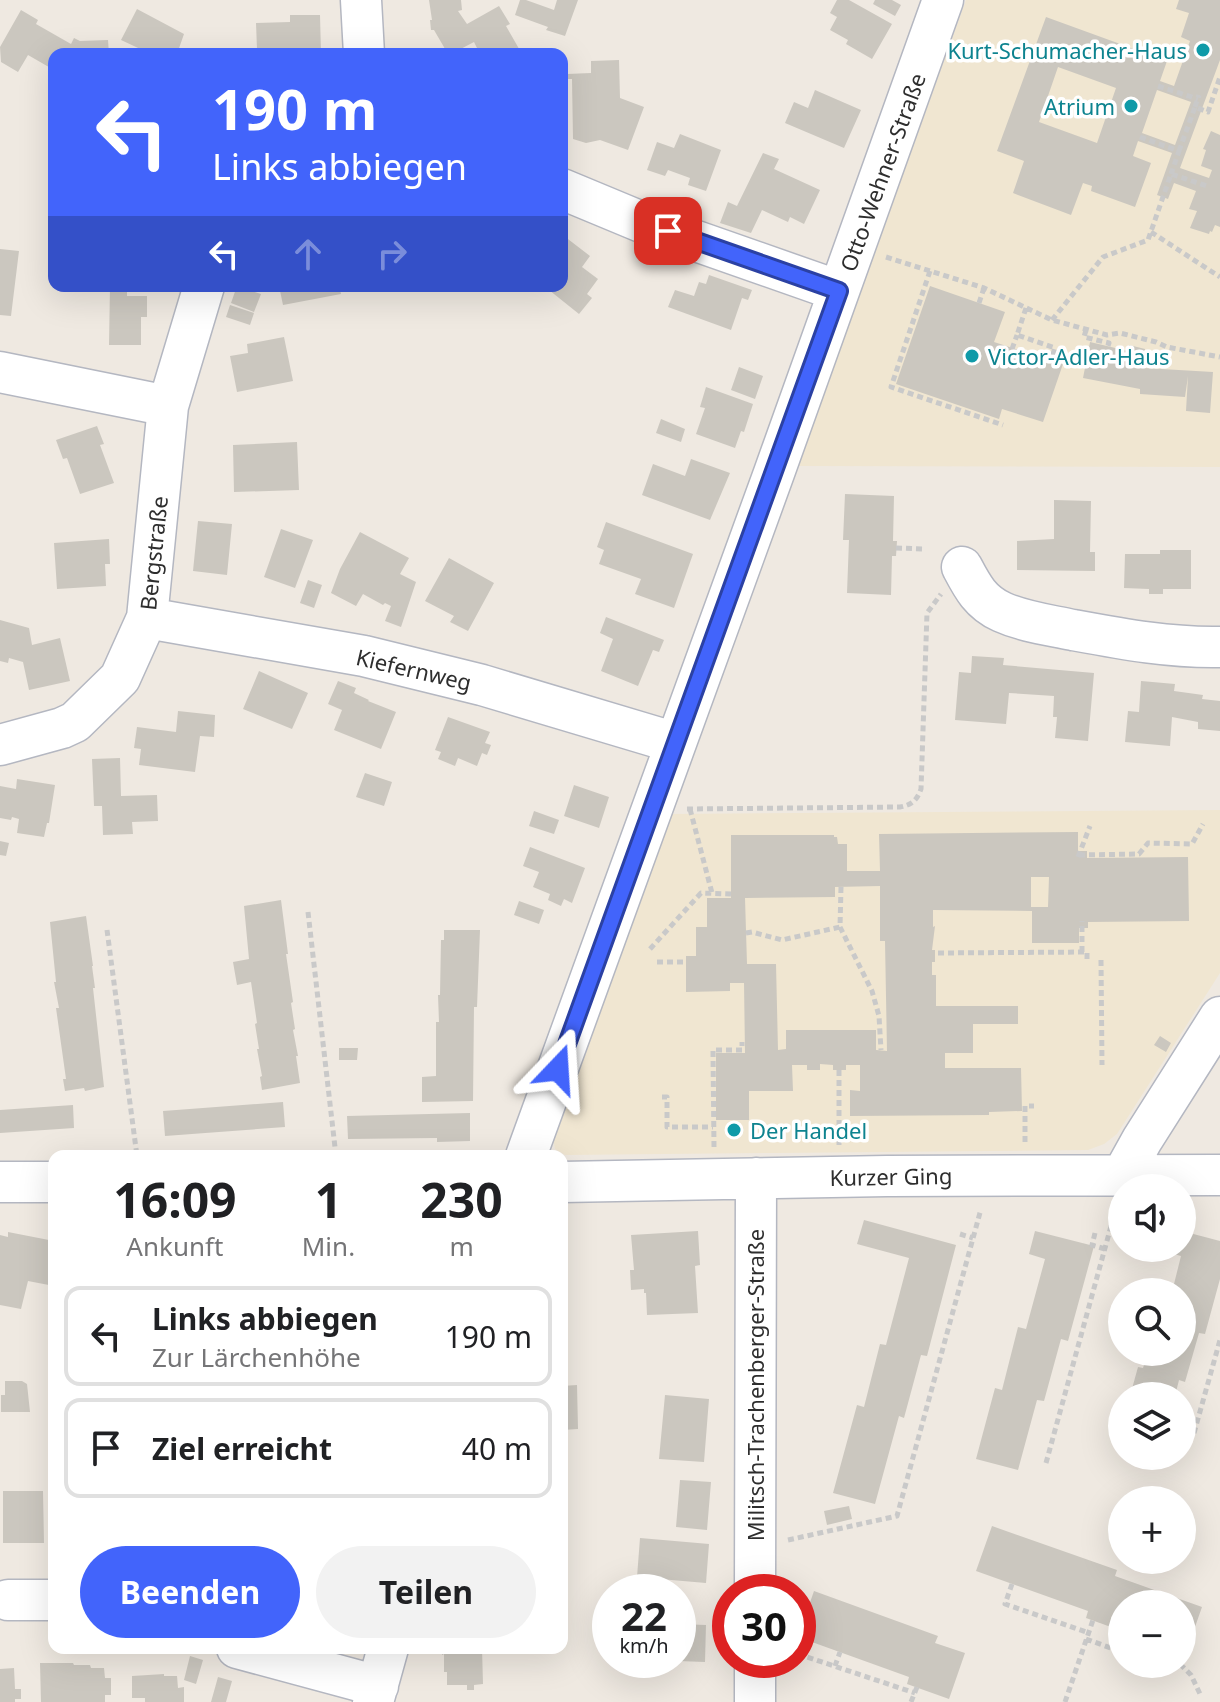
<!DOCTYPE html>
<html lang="de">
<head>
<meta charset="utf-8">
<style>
	body { margin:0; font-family:"Noto Sans",sans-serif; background:#f2f2f2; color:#202124; height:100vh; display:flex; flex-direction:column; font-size:30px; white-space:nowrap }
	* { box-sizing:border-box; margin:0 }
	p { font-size:26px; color:#757577 }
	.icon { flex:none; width:44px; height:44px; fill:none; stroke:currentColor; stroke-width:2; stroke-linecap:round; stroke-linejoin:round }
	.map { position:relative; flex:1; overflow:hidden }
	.panel { position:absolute; left:48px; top:1150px; width:520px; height:504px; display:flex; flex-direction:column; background:#fff; border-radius:16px; box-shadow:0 8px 32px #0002 }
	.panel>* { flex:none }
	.banner { position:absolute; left:48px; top:48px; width:520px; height:244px; border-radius:16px; box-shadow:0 8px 32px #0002; background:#4264fb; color:#fff; overflow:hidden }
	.tools { position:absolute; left:1108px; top:1174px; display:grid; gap:16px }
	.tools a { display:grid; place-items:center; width:88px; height:88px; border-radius:50%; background:#fff; box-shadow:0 8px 32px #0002; font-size:40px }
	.speed { position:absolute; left:592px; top:1574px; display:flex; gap:16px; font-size:40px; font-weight:700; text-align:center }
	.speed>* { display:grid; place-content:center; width:104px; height:104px; border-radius:50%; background:#fff; box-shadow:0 8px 32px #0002; line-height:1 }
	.speed small { font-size:20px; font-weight:400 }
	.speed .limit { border:12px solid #d22; background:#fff; color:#111 }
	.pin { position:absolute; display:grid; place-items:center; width:68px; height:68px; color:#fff; margin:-34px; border-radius:16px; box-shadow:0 4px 12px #0006 }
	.me { position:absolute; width:88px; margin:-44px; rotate:20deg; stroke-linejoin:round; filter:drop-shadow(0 0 6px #0008) }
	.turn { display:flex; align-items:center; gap:28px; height:168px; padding:0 32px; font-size:36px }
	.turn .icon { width:104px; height:104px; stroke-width:2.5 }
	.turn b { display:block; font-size:56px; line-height:68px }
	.lanes { display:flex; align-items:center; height:76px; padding:0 32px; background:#0003; justify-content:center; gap:40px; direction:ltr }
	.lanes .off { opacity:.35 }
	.eta { display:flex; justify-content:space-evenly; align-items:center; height:136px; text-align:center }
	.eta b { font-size:48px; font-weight:700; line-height:56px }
	.button { display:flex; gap:16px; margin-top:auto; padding:16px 32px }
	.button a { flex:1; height:92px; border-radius:48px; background:#4264fb; color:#fff; font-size:32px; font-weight:700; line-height:92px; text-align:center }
	.button a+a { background:#f2f2f2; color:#202124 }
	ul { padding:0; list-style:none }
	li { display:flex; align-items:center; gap:24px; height:100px; margin:0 16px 12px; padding:0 16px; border:4px solid #e0e0e0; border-radius:16px }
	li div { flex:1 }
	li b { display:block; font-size:30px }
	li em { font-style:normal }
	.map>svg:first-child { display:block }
</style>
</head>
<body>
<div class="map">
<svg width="1220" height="1702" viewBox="0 0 1220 1702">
	<rect width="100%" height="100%" fill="#efe9e1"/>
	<!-- education -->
	<path fill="#f0e6d1" d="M966 0H1220V467L797 466Z
		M1220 810V973L1117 1134 1104 1144 1088 1150 774 1153 565 1155 555 1149 553 1137 670 814Z"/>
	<!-- building -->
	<path fill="#cbc7bf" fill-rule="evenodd" d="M429 0H461L462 10 458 11 467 24 499 6 510 24 506 26 522 54H480L474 42 451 54H448L434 30H431L430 20H432Z
		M520 0H526L554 10 557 0H578L565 36 546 30 548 27 515 15Z
		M837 0H849L892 24 872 59 846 44 848 40 830 30 837 17 830 13Z
		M875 0H892L901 5 895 16 873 4Z
		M1179 0H1220V60L1180 168 1209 178 1212 170 1201 166 1206 150 1203 149 1211 131 1220 135V227L1215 225 1212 232 1210 231 1209 234 1190 228 1197 211 1189 209 1196 191 1174 183 1168 199 1157 195 1172 153 1138 141 1133 156 1151 163 1135 207 1091 191 1092 186 1083 183 1071 215 1013 193 1024 161 997 151 1046 17 1167 61 1160 81 1174 86 1190 41 1181 37 1189 13 1176 9ZM1058 67 1116 88 1097 143 1039 122ZM1157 90 1191 102 1175 145 1142 133Z
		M137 9 184 34 177 54H151L121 40Z
		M21 10 38 20 36 24 71 44 74 38 80 41 108 40 109 54H54V70L28 55 18 72 1 62 0 47Z
		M290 15H320L321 54H274V49H257L256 23 290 22Z
		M619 60 620 98 644 107 628 150 600 140 586 143 573 139 572 79H567V74L591 73V61Z
		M815 90 861 110 844 148 785 123 794 102 808 108Z
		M680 134 721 150 706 191 688 185 690 178 668 170 665 176 647 170 657 142 674 148Z
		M763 153 779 159 774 169 820 190 804 224 790 217 788 222 762 210 751 233 720 223 728 202 737 206Z
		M564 236 590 256 582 267 598 279 587 294 592 298 579 314 544 286H562V239Z
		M0 249 19 251 11 316 0 315Z
		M709 275 752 290 748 300 742 298 731 330 668 307 675 290 694 296 699 282 706 284Z
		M110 286H127V296H147V317H141V345H109Z
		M237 286 261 294 254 312 231 303Z
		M279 286H339L341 294 283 305Z
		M930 286 1005 312 994 342 1063 364 1043 422 1002 409 999 419 896 384Z
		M230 305 254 313 250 325 226 317Z
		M284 337 293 381 237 392 230 356 248 353 247 344Z
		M1090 342 1128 351 1129 345 1145 349 1144 368 1213 372 1210 413 1186 411 1188 376 1185 397 1140 394V389L1083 378Z
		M739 367 763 376 755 399 731 390Z
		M706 387 753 404 744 432 741 431 735 448 696 434 705 408 700 407Z
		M661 419 685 429 681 442 656 433Z
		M97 426 104 444 100 445 114 483 80 494 67 458 63 459 56 440Z
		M297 442 299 490 234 492 233 445Z
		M691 459 730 473 710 520 642 495 653 464 685 476Z
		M845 494 894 496 893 541H897L896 556H892L891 595 847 593 849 540H843Z
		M1054 500 1091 501 1090 552H1095V571L1017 570V541L1054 539Z
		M198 521 232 524 227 575 193 571Z
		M606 522 693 554 674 608 635 594 641 579 599 564 604 550 597 547Z
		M281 529 313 540 295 588 264 577Z
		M360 532 409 558 400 574 416 582 401 627 385 621 391 606 385 603 383 605 363 594 356 606 331 593 340 569Z
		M109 539 110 564H105L106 586 57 589 54 543Z
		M1160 550H1191V589H1163V594H1149V589L1124 588 1125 554H1160Z
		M449 558 494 583 468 631 450 622 454 616 425 601Z
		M308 580 322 585 314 608 300 603Z
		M606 617 664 640 659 652 653 650 638 686 601 671 613 639 600 633Z
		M0 620 29 628 32 645 60 638 70 681 29 690 23 662 9 658 8 663 0 661Z
		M972 656 1004 658 1003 665 1094 673 1088 741 1055 738 1057 717H1053L1054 696 1009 693 1006 724 955 720 959 672 971 673Z
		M259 671 308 693 292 729 243 709Z
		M338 681 356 688 354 693 369 700 368 701 396 712 381 749 334 730 342 710 328 704Z
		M1141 681 1175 684 1174 691 1203 695 1202 699 1220 701V731L1198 729V722L1172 717 1170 746 1125 742 1128 711 1139 712Z
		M178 711 215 715 214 737 200 736 195 772 139 765 141 749 134 748 137 727 176 732Z
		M448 717 490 732 485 743 491 745 487 755 482 753 477 766 458 758 455 766 438 759 441 752 435 750Z
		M120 758 121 796 157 795 158 821 132 822 133 834 103 835 102 806H94L92 759Z
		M365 773 392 782 384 806 356 797Z
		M17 779 55 785 49 823H47L44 837 17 833 19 819 12 817 11 820 0 818V786L16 789Z
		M574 785 609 797 599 828 564 816Z
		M534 811 559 820 554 834 529 826Z
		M1078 832V851H1087V858L1188 857 1189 921 1088 922V928H1079V943H1032V911L933 910V927L935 926 932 950H935V962H932V975H936V1006H1018V1024H973V1053H945V1068H1021L1022 1111 989 1112V1115L850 1116V1090L860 1091V1065H846V1070H833V1065L820 1064V1070H807V1065H792L793 1091H749V1120H716V1053H745L744 983H730V991L686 992V956H696V927H707V898H731V835H834V837H837L838 844H847V871H880L879 834ZM1031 877H1049L1048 907H1031ZM880 886V941H885L887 1051 876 1050V1030H786V1049L778 1050 776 964H747L745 898 835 897V887Z
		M0 841 9 843 6 856 0 855Z
		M530 847 585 868 572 903 564 899 561 906 548 900 550 894 533 887 539 872 523 866Z
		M281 900 288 954H286L293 1002 291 1003 295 1029 293 1030 298 1056H296L300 1083 262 1090 260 1077 262 1076 257 1049H259L255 1024 257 1023 251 982 237 985 233 962 249 959 244 906Z
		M519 901 544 910 539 924 514 915Z
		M86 916 93 966H92L95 988H93L104 1087 85 1091 84 1088 65 1091 63 1079H66L56 1008H59L54 982H56L50 922Z
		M444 930H480L477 1007H474L473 1101 422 1102V1077L436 1076V1022H439L438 995H440L441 940H444Z
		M1160 1036 1171 1043 1166 1052 1154 1045Z
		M339 1048H358L357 1060H339Z
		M283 1102 285 1127 165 1136 163 1111Z
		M73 1105 74 1128 0 1133V1110Z
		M470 1113V1141L437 1142V1138L348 1139 347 1116Z
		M864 1220 956 1245 927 1356 921 1355 904 1418 899 1416 875 1504 833 1493 857 1405 864 1407 880 1344 886 1345 909 1258 857 1244Z
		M698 1231 700 1265 695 1266 698 1313 647 1315 646 1293H644V1289L631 1290 630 1270H634L631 1235Z
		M1035 1231 1094 1246 1068 1341 1061 1339 1044 1401 1037 1400 1018 1470 976 1459 995 1388 1002 1390 1018 1327 1026 1329 1045 1259 1029 1254Z
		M1182 1231 1220 1241V1279L1205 1334 1199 1333 1185 1382 1179 1380 1175 1396H1130L1138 1367 1143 1368 1148 1352H1182V1292H1172L1181 1256 1156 1249 1182 1248Z
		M8 1232 54 1241V1286L28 1281 21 1309 0 1305V1235L8 1237Z
		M5 1381H22L27 1384 30 1412H1V1395H5Z
		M577 1385 578 1429 562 1430V1386Z
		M665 1395 709 1399 704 1462 659 1459Z
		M680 1480 711 1482 707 1530 676 1527Z
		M3 1491H43L44 1543H3Z
		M849 1506 852 1519 827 1525 824 1511Z
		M992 1526 1117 1570 1115 1576 1202 1607 1182 1664V1604H1122V1631L1086 1618 1088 1611 976 1571Z
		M640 1538 709 1544 706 1583 637 1577Z
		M814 1591 938 1636 935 1643 965 1653 949 1699 907 1684 909 1677 798 1637Z
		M678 1624 706 1625 705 1662 678 1661Z
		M442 1648H482L483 1684 474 1685V1690H467V1685H447V1672H444V1654L442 1655Z
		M190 1656 203 1660 196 1684 184 1680Z
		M40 1663H73L74 1665H90L91 1668H104L105 1678H111V1695H105V1702H41Z
		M14 1668 15 1689H21V1699H15V1702H0V1669Z
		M164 1674V1676H177L178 1688 184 1687V1702H145V1698H132V1676Z
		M218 1677 232 1681 226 1702H211Z"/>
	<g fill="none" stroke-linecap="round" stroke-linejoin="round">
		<!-- minor casing -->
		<g stroke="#b4b7c1" stroke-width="43">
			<path id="minor" d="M361 0 364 54
				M562 189 639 221 839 291
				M0 372 168 406
				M962 567C972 586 980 602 1002 612 1024 622 1050 625 1073 630 1122 639 1170 648 1220 647
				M147 618 364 656 482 685 676 743
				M0 745 62 728 75 722 120 678 147 618 168 406 204 286
				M526 1156 774 473 943 0
				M1122 1176 1142 1140 1220 1017
				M0 1182H54
				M562 1182 887 1176 1220 1175
				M755 1592 756 1178
				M8 1600H54
				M237 1648 378 1686
				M373 1702 388 1648
				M755 1702V1660"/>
		</g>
		<!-- path -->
		<path stroke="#c9c9c9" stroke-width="5" stroke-dasharray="6 4" stroke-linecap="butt" d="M1158 86 1198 99
			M1195 107 1199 95
			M1140 137 1179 151 1171 174
			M1179 151 1195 107 1208 112 1220 77
			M1151 232 1220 277
			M886 257 984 288 1052 320 1107 335 1120 333 1156 342 1167 347 1220 357
			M930 271 891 387 1003 425
			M979 303 984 288
			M1026 308 1017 335 1055 348 1051 360
			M1052 320 1103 257 1148 240 1171 174 1207 186
			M1086 330 1084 337 1109 343 1108 346
			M1012 349 1017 335
			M896 548 925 549
			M687 809 900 807C912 805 917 800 921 789L927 613 941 594
			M690 809 712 893
			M1079 855 1139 854 1148 843 1192 844 1203 824
			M1078 857 1090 826
			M841 887 840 927 872 991 879 1016 881 1050
			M308 912 336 1156
			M107 930 137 1156
			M746 933 752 932 782 940 840 927
			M650 949 701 893 731 894
			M1082 952V921
			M938 953 1087 952V960
			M1101 960 1102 1065
			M657 962H686
			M839 1070V1145
			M662 1097H667V1127H713
			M1025 1142V1106H1034
			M714 1147 713 1050H742V1042
			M1095 1233 1092 1245 1105 1249
			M960 1234 973 1238
			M1194 1433 1220 1340
			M1046 1463 1116 1208
			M788 1540 897 1516 981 1209
			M1012 1584 1005 1604 1089 1633
			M1086 1639 1122 1652
			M798 1654 915 1693
			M1180 1664 1191 1675 1201 1696
			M835 1666 840 1652
			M911 1702 917 1687
			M1065 1702 1093 1620"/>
		<!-- minor -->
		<use href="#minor" stroke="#fff" stroke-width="40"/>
	</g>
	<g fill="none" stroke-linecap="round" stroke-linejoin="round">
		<!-- route casing -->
		<g stroke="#2b41a3" stroke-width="20">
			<path id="route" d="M558 1069 839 291 668 231"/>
		</g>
		<!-- route -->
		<use href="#route" stroke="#4264fb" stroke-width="14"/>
	</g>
	<!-- markers -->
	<g fill="#0f9aa8" stroke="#fff" stroke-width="3">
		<circle cx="1203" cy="50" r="8"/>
		<circle cx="1131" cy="106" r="8"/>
		<circle cx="972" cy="356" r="8"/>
		<circle cx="734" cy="1130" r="8"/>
	</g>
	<g text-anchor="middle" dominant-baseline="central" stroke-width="7" stroke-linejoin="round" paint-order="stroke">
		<!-- culture labels -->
		<g font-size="22" fill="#0d838f" stroke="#fff" text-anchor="end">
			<text x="1187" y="50">Kurt-Schumacher-Haus</text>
			<text x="1115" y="106">Atrium</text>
			<text x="988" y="356" text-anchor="start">Victor-Adler-Haus</text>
			<text x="750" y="1130" text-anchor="start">Der Handel</text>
		</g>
		<!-- street labels -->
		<g font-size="22" fill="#2e2e2e" stroke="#fff">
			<text transform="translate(882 172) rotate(-70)">Otto-Wehner-Straße</text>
			<text transform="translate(153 553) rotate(-84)">Bergstraße</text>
			<text transform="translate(414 669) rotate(13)">Kiefernweg</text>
			<text transform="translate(891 1176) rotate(-1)">Kurzer Ging</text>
			<text transform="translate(755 1385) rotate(-90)">Militsch-Trachenberger-Straße</text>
		</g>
	</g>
</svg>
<div class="tools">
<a><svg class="icon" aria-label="sound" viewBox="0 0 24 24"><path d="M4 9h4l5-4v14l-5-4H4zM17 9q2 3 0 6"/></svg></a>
<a><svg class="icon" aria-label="search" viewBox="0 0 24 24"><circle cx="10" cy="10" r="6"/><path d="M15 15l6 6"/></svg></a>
<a><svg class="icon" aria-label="layers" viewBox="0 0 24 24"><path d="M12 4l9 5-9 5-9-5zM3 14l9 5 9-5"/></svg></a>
<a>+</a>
<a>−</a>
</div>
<div class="speed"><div>22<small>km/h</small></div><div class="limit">30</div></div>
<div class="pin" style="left:668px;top:231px;background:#d93025"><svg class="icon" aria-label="arrive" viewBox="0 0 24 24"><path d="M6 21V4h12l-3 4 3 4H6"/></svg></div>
<svg class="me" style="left:558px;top:1069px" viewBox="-20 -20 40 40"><path d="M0-17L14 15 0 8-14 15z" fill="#4264fb" stroke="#fff" stroke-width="4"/></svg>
<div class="banner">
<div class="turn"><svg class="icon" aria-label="left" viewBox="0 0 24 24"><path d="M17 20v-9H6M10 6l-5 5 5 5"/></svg><div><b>190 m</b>Links abbiegen</div></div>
<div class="lanes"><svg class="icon" aria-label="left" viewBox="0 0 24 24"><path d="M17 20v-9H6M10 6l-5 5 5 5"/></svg><svg class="icon off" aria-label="ahead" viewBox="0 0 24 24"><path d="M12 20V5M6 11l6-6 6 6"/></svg><svg class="icon off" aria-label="right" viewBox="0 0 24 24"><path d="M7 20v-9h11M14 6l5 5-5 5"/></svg></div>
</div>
<section class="panel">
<div class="eta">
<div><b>16:09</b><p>Ankunft</p></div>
<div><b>1</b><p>Min.</p></div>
<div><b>230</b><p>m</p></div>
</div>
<ul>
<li><svg class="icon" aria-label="left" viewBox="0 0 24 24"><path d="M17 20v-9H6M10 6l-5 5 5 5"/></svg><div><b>Links abbiegen</b><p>Zur Lärchenhöhe</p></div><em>190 m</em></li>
<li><svg class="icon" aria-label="arrive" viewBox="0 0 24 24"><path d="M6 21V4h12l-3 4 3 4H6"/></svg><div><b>Ziel erreicht</b></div><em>40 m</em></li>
</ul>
<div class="button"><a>Beenden</a><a>Teilen</a></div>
</section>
</div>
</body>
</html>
